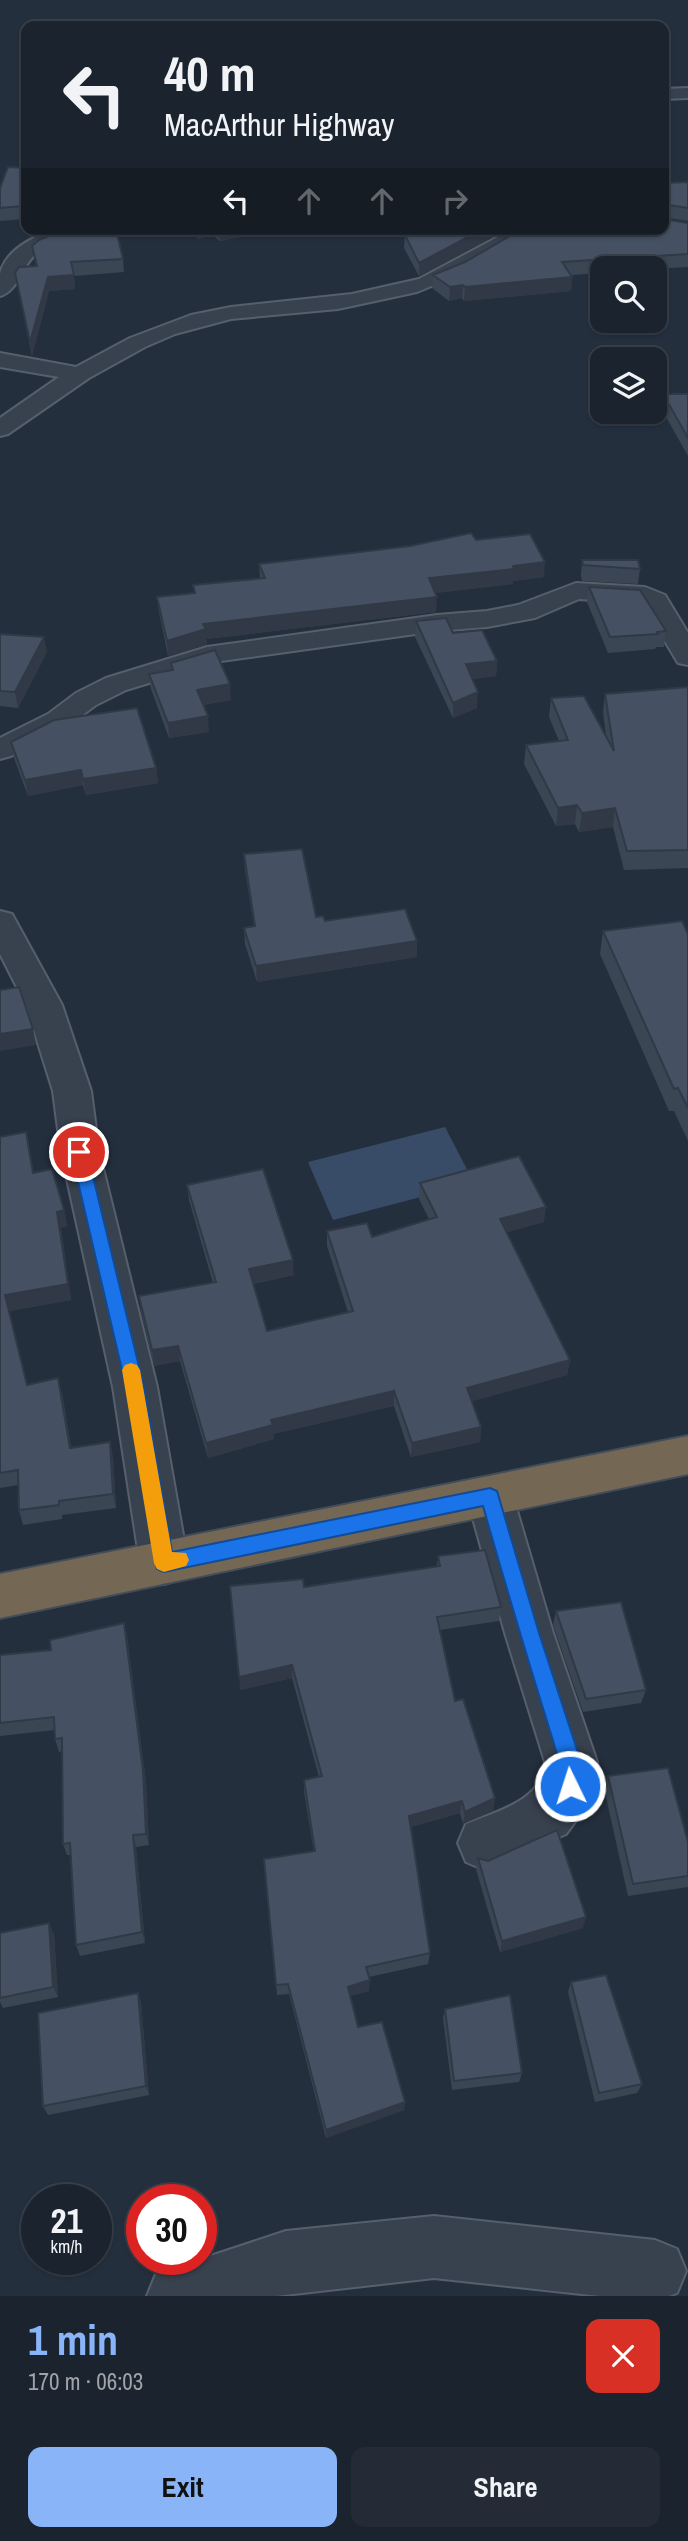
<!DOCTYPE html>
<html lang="en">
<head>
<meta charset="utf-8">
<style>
	body { margin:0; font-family:"Archivo Narrow",sans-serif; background:#242b36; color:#f1f3f6; height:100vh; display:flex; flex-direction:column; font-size:26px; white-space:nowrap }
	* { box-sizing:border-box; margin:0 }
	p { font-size:23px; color:#a0a4aa }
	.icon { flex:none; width:38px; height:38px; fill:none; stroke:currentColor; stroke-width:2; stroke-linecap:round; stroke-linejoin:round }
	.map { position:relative; height:2296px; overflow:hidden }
	.sheet { display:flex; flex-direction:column; background:#1b232e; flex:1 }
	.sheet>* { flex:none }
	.top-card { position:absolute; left:21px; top:21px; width:648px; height:214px; border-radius:14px; box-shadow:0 2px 5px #0004,0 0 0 2px #39404a; background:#1b232e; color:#f1f3f6; overflow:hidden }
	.controls { position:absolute; left:590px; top:256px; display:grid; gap:14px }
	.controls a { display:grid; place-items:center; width:77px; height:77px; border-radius:14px; background:#1b232e; box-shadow:0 2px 5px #0004,0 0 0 2px #39404a; font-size:35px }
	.speed { position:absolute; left:21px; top:2184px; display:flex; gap:14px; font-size:35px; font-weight:700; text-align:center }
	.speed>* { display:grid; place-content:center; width:91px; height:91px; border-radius:50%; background:#1b232e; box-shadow:0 2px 5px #0004,0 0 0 2px #39404a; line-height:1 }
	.speed small { font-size:18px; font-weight:400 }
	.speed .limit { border:10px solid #d22; background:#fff; color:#111 }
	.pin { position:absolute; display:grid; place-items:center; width:60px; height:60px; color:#fff; margin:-30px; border:4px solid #fff; border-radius:50%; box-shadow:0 2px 7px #0007 }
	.me { position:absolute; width:77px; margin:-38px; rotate:356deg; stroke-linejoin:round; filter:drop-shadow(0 0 5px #0008) }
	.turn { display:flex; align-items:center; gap:24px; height:147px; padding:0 28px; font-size:32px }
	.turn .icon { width:91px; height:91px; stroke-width:2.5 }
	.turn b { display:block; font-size:49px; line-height:60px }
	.lanes { display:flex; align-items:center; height:66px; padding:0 28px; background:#0003; justify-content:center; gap:35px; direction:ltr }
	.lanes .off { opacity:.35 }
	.round { display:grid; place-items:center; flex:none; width:74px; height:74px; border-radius:14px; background:#242b36 }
	.overview { display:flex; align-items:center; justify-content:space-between; height:119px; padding:0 28px }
	h1 { font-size:42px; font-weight:700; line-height:52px; color:#8ab4f8 }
	.button { display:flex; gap:14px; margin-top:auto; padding:14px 28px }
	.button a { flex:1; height:80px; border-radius:14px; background:#8ab4f8; color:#111; font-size:28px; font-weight:700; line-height:80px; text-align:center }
	.button a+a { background:#242b36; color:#f1f3f6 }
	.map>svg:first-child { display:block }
</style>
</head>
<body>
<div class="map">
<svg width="688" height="2296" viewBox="0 0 688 2296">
	<rect width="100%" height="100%" fill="#242f3e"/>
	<!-- water -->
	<path fill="#394c67" d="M445 1127 474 1183 333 1220 308 1162Z"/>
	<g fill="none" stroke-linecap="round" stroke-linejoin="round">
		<!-- street casing -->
		<g stroke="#565f6c" stroke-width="4">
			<path id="street" d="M688 88V98L663 99V89Z
				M55 229H84C75 240 52 242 39 251 22 263 19 291 0 296 0 289 0 280 0 274 5 250 35 236 55 229Z
				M513 229H538L463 273 417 292 338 309 231 319 175 334 145 347 89 378 8 434 0 436V418L59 377 0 367V353L76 367 130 338 191 315 231 307 352 294 419 279Z
				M576 583 645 587 665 595 688 633V665L678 663 644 606 639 603 579 599 535 618 487 627 437 631 221 661 126 690 96 705 68 726 11 756 0 759V738L48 714 76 693 106 678 207 647 437 615 487 611 518 605Z
				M0 911 12 914 62 1005 91 1091 99 1152 157 1387 188 1563 181 1578 164 1584 147 1578 140 1563 113 1387 61 1152 53 1091 26 1005 0 954Z
				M490 1477 506 1483 513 1497 553 1633 597 1762 596 1786 588 1804 566 1834 485 1870 466 1862 458 1843 466 1824C497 1811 543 1801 545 1762L505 1633 467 1497 474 1483Z
				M434 2216 655 2240 677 2249 686 2271 677 2293 669 2296H600L434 2278 276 2296H147L156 2274 286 2231Z"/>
		</g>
		<!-- highway casing -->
		<g stroke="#434c59" stroke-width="4">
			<path id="highway" d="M688 1436V1474L0 1618V1574Z"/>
		</g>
		<!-- street -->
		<use href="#street" fill="#38414e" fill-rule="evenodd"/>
		<!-- highway -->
		<use href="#highway" fill="#746855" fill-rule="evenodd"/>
	</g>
	<!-- wall -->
	<path fill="#3b4654" d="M26 168V228L24 219 0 221V188Z
		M688 182V221L663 217V183Z
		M688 223V267L654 269V268H602V273L571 275 572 277 571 291 464 301 462 298 449 301 432 288 433 275 465 262Z
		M192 229H282L220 241 212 235 198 239Z
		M418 229H507L419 276 404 248 405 235 422 234Z
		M32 246 123 259 124 272 74 276 75 289 49 291 32 356 15 273 36 266Z
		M663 394H688V456L661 408Z
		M476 540 544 577 513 581V584L435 593 436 612 206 639 207 644 168 656 159 612 157 597 194 593 193 585 260 579 259 564Z
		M582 560 640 569 638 584 582 581 581 575Z
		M589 587 666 631 664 647H656L655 649 608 653 587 602Z
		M416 621 453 633 497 661 496 676 472 679 477 708 453 718 415 637Z
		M0 634 47 652 18 708 0 706Z
		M171 663 231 700 203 705 209 732 169 738 151 689 149 674 172 670Z
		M688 687V868L624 870 613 827 579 832 575 824 556 826 524 764 526 745 559 741 549 717 551 698 606 736 603 712 605 694Z
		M11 742 156 768 158 783 86 795 83 785 28 796 14 758Z
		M244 854 316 917 325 921 417 941V957L257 982 245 944 244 928 254 926 245 870Z
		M603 931 688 934V1141L674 1111H669L600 954Z
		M26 1132 33 1173 64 1210 67 1226 61 1228 71 1300 9 1311 27 1385 62 1393 71 1447 113 1457 116 1508 62 1515V1519L23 1525 19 1510 18 1485 0 1488V1137Z
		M420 1183 544 1222 506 1232 570 1360 567 1375 472 1401 481 1427 480 1442 411 1457 394 1406 273 1434 274 1439 208 1458 180 1361 154 1366 141 1312 139 1296 213 1283 189 1200 187 1185 294 1275 253 1284 267 1331 348 1312 327 1246V1231L372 1237 429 1219 419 1199Z
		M438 1556 501 1607 499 1621 440 1630 455 1701 495 1798 493 1811 463 1824 460 1813 411 1827 430 1953 428 1964 369 1977V1991L350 1996 358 2027 405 2102 404 2110 326 2138 289 1994 277 1995 264 1859 314 1852 304 1792V1780L319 1777 292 1678 240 1690 304 1587 437 1566Z
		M556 1611 646 1690 641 1703 583 1712 553 1625Z
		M124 1623 127 1636 146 1782 149 1845 136 1847 145 1943 80 1956 76 1945 70 1855H67L63 1844 62 1751 59 1752 55 1739V1730L0 1736V1655L51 1650Z
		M608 1776 688 1842V1887L628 1896 604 1788Z
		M478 1858 583 1928 500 1952 476 1869Z
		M0 1933 54 1934 58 1997 3 2008 0 2002Z
		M571 1982 642 2084 637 2093 595 2102 568 1992Z
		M138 1993 141 2003 149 2095 48 2115 43 2106Z
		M445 2009 522 2073 519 2082 452 2090 443 2018Z"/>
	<!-- shaded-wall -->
	<path fill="#303945" d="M28 229H48L29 238Z
		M197 229H212V235L198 239Z
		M219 229H282L220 241Z
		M483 229H507L419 276V263Z
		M74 275 75 289 49 291 32 356 30 342 48 277Z
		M572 277 571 291 464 301 465 287Z
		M463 285 462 298 449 301 450 287Z
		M545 562 544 577 513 581V584L428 594 429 578Z
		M437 597 436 612 206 639 207 644 168 656 167 641 203 624Z
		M44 637 47 652 18 708 15 692Z
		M497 661 496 676 465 680 466 664Z
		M230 684 231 700 199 705 197 690Z
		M478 692 477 708 453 718V703Z
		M208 716 209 732 169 738 168 723Z
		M156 768 158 783 86 795 83 779Z
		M81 770 83 785 28 796 25 780Z
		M577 805 575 824 556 826 558 808Z
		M615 808 613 827 579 832 582 813Z
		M417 941V957L257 982 256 966Z
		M33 1029 36 1045 0 1051V1034Z
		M546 1207 544 1222 498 1235 500 1219Z
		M64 1210 67 1226 61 1228 71 1300 9 1311 5 1295 57 1212Z
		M293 1260 294 1275 250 1284 249 1269Z
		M178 1346 180 1361 154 1366 152 1350Z
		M570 1360 567 1375 466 1403 467 1388Z
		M394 1391V1406L273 1434 274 1439 208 1458 206 1443 271 1420Z
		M481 1427 480 1442 411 1457 412 1443Z
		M110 1442 113 1457 116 1508 113 1494Z
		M124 1623 127 1636 146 1782 149 1845 146 1834Z
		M292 1665V1678L240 1690 239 1677Z
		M495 1798 493 1811 463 1824 465 1812Z
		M462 1801 460 1813 408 1828 409 1816Z
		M133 1835 136 1847 145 1943 142 1932Z
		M586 1917 583 1928 500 1952 502 1941Z
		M49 1923 54 1934 58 1997 53 1987Z
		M370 1980 369 1991 347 1997 348 1987Z
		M138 1993 141 2003 149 2095 146 2086Z
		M405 2102 404 2110 326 2138V2130Z"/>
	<!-- building -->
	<path fill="#455162" stroke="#303945" stroke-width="2" d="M8 167 26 168V222L22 206 0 208V188Z
		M688 182V208L663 204V183Z
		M663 219 688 223V254L562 262 572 277 465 287 463 285 450 287 433 275 465 262 522 229H663Z
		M65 229H116L123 259 71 262 74 275 48 277 30 342 15 273 19 267 37 266 32 246 39 240Z
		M430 229H483L419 263 405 235 434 234Z
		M663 394H688V438Z
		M471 533 476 540 530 534 545 562 513 566 514 569 429 578 437 597 203 624 206 629 167 641 157 597 195 593 193 585 265 578 259 564 410 546Z
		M582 560H638L640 569 583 565Z
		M589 587 640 590 666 631 657 632 658 634 610 637Z
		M446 618 453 633 482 630 497 661 466 664 478 692 453 703 416 621Z
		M0 634 44 637 15 692 0 691Z
		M215 650 230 684 197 690 208 716 168 723 149 674 173 670 171 663Z
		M688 687V850L627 851 615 808 582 813 577 805 558 808 526 745 568 740 551 698 584 696 614 751 605 694Z
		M137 708 156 768 83 779 81 770 25 780 11 742 54 720Z
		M302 849 316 917 323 916 325 921 405 909 417 941 256 966 244 928 255 926 244 854Z
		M682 921 688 934V1108L678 1088 674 1089 603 931Z
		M19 987 33 1029 0 1034V990Z
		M26 1132 33 1173 52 1169 64 1210 57 1212 68 1284 5 1295 27 1385 58 1378 70 1448 110 1442 113 1494 59 1501V1505L19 1510 18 1470 0 1473V1137Z
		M519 1156 546 1207 500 1219 570 1360 467 1388 481 1427 412 1443 394 1391 271 1420 273 1425 206 1443 178 1346 152 1350 139 1296 216 1282 187 1185 263 1169 293 1260 249 1269 267 1331 353 1311 327 1231 367 1223 372 1237 437 1217 420 1183Z
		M485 1550 501 1607 437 1617 455 1701 463 1699 495 1798 465 1812 462 1801 409 1816 430 1953 366 1967 370 1980 348 1987 358 2027 382 2022 405 2102 326 2130 288 1984 276 1985 264 1859 315 1851 304 1780 322 1776 292 1665 239 1677 230 1586 303 1579 304 1587 440 1566 438 1556Z
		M621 1602 646 1690 586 1699 556 1611Z
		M124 1623 143 1770 146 1834 133 1835 142 1932 76 1945 70 1843 63 1844 62 1738 55 1739 54 1717 0 1723V1655L51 1650 50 1640Z
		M668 1768 688 1842V1876L633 1884 608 1776Z
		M557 1830 586 1917 502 1941 478 1858 488 1861Z
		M49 1923 53 1987 0 1998V1933Z
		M606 1975 642 2084 599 2093 571 1982Z
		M138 1993 146 2086 43 2106 38 2013Z
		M510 1995 522 2073 454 2081 445 2009Z"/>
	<!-- route -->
	<path fill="#1a73e8" stroke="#114b97" stroke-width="2" d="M79 1146 87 1152 144 1387 172 1552 490 1488 497 1491 539 1633 581 1762V1786L577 1794 570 1797 562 1794C556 1780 561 1764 555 1747 530 1667 506 1587 483 1506L164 1572 157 1569 126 1387 71 1152Z"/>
	<!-- slow -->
	<path fill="#f59e0b" d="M131 1363 137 1365 140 1370 172 1552 186 1553 189 1560 186 1566 164 1572 157 1569 154 1563 122 1370 125 1365Z"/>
</svg>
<div class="controls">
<a><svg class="icon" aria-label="search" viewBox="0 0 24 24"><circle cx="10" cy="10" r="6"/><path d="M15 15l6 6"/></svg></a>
<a><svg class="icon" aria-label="layers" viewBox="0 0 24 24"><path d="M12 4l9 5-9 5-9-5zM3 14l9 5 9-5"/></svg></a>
</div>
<div class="speed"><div>21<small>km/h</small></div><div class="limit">30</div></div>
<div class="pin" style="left:79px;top:1152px;background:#d93025"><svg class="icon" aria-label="arrive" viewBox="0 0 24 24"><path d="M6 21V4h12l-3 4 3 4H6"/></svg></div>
<svg class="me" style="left:570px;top:1786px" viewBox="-20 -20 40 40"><circle r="17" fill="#1a73e8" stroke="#fff" stroke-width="3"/><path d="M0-11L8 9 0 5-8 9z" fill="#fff"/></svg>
<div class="top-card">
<div class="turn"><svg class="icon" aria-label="left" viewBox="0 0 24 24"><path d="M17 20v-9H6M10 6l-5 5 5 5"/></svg><div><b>40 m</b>MacArthur Highway</div></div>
<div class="lanes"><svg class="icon" aria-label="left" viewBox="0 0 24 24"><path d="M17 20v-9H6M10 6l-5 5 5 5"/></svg><svg class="icon off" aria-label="ahead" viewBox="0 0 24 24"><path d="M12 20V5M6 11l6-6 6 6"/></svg><svg class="icon off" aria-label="ahead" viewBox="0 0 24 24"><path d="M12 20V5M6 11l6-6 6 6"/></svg><svg class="icon off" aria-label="right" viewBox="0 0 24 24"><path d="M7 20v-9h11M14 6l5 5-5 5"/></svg></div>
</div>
</div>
<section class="sheet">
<div class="overview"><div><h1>1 min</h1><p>170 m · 06:03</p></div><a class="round" style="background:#d93025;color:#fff"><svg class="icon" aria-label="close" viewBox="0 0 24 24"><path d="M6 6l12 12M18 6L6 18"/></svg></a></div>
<div class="button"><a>Exit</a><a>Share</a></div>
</section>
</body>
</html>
